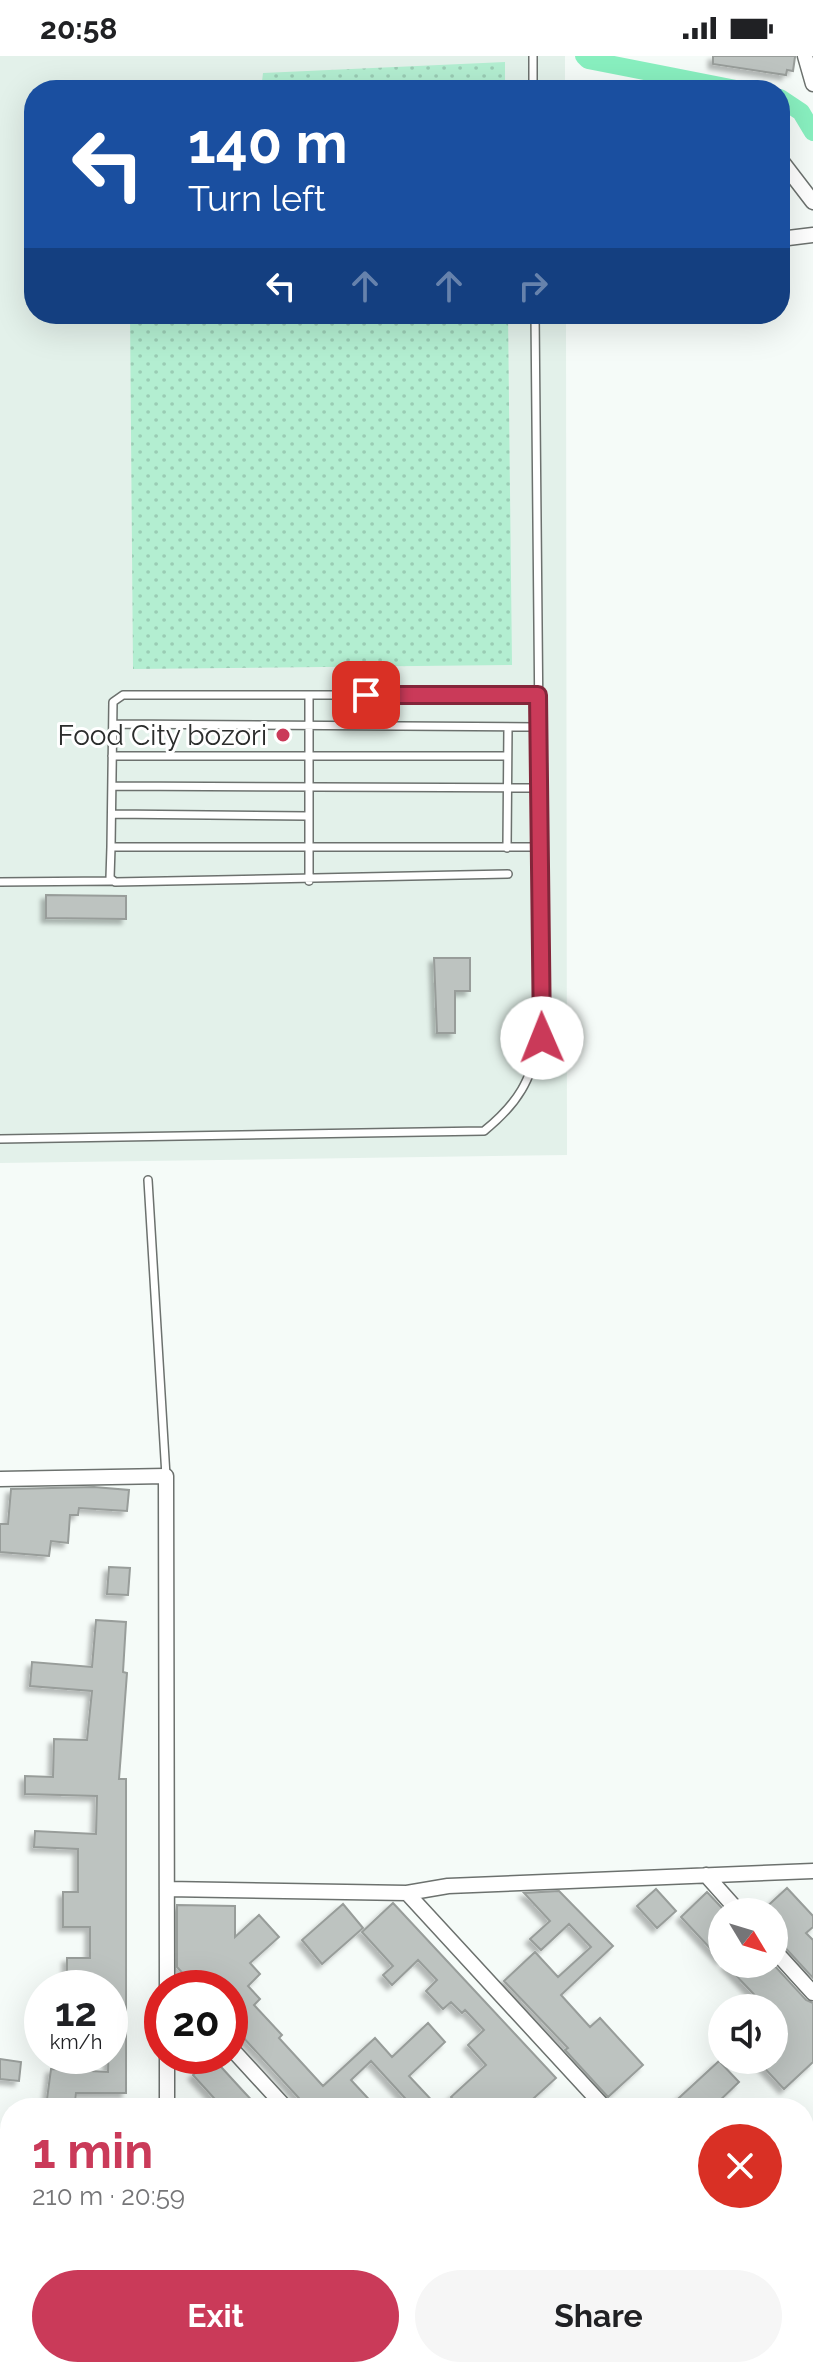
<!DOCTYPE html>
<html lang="en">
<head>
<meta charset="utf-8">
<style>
	body { margin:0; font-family:Raleway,sans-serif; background:#f6f6f6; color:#202124; height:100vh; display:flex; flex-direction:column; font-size:30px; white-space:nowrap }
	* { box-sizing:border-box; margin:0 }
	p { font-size:26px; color:#757577 }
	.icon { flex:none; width:44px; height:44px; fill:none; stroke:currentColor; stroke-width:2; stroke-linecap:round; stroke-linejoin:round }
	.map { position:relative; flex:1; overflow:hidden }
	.sheet { position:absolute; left:0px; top:2042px; width:814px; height:280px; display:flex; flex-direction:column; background:#fff; border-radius:32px 32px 0 0; box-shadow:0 8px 32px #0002 }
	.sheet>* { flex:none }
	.hud { position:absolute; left:24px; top:24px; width:766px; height:244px; border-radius:32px; box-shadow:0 8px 32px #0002; background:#1a4fa0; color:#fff; overflow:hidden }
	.needle { width:52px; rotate:128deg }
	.controls { position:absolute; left:708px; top:1842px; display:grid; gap:16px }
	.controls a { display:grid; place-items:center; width:80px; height:80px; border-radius:50%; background:#fff; box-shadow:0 8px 32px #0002; font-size:40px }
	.speed { position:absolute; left:24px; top:1914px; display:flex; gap:16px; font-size:40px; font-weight:700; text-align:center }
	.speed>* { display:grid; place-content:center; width:104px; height:104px; border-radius:50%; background:#fff; box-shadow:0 8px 32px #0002; line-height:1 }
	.speed small { font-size:20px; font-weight:400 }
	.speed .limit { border:12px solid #d22; background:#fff; color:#111 }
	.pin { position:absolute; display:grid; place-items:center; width:68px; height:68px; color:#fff; margin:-34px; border-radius:16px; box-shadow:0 4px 12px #0006 }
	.me { position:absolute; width:88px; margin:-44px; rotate:359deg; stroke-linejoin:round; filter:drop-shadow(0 0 6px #0008) }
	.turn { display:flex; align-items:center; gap:28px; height:168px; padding:0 32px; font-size:36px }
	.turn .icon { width:104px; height:104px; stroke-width:2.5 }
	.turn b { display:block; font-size:56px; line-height:68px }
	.lanes { display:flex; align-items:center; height:76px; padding:0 32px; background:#0003; justify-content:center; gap:40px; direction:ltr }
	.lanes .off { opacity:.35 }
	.round { display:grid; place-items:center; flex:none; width:84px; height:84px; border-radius:42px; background:#f6f6f6 }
	.headline { display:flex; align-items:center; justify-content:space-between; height:136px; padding:0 32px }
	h1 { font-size:48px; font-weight:700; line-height:60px; color:#ca3a59 }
	.button { display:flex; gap:16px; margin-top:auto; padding:16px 32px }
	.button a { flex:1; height:92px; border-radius:48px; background:#ca3a59; color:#fff; font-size:32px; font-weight:700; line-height:92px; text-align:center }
	.button a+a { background:#f6f6f6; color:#202124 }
	.status { display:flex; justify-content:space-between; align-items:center; height:56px; padding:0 40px; background:#fff; direction:ltr }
	.status svg { height:22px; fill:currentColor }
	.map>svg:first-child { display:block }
</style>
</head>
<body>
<div class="status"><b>20:58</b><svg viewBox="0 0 49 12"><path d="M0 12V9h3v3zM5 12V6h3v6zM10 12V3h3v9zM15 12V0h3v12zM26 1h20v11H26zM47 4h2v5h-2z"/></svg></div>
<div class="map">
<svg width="813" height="2322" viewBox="0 0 813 2322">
	<defs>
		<pattern id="grass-dots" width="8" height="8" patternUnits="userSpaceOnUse" patternTransform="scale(2)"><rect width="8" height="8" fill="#b3eed1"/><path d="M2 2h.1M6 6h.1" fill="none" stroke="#9accb4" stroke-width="1.8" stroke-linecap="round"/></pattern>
		<filter id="shadow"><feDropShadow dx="-4.5" dy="4.5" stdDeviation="2" flood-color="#0004"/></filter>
	</defs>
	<rect width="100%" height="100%" fill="#f5fbf8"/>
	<!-- built -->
	<path fill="#e3f1ea" d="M0 0H565V34H34V258H566L567 1099 0 1107Z"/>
	<!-- grass -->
	<path fill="url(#grass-dots)" d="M505 6V34H261L263 17Z
		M130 258H508L512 609 133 613Z"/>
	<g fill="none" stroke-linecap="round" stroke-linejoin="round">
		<!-- canal -->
		<path stroke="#88efbf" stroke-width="18" d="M584 0 588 4 741 34
			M780 42 801 56 813 76"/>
	</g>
	<!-- building -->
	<path fill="#bdc3c0" stroke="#989d9a" stroke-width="2" filter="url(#shadow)" d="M713 0H795V1L793 15 787 14 786 19 713 8Z
		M46 839 126 840V863L46 862Z
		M434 902H470V935H455V977H437Z
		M94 1431 129 1434 127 1455 79 1452 78 1459H70L68 1487 51 1485 49 1500 0 1496V1468H8L11 1433Z
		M109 1511 130 1512 128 1539 107 1538Z
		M96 1564 126 1566 123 1616 127 1617 119 1723H126V2037H76L75 2046 47 2043 51 2013 108 2016 110 1932 67 1929V1902H90V1871H63V1836H78V1793L34 1791 35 1775 96 1778 97 1740 25 1738V1720L53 1721 54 1683 87 1684 92 1635 30 1630 32 1606 92 1611Z
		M787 1832 813 1860V1871L806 1877 813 1884V1922L781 1887 774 1884V1856H761Z
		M656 1833 676 1855 657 1872 637 1850Z
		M559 1835 613 1890 561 1939 590 1971 600 1962 643 2009 608 2041 565 1994 568 1992 504 1925 535 1896 558 1921 591 1891 569 1868 541 1894 530 1883 550 1865 524 1837Z
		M707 1836 722 1852V1905L681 1861Z
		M393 1847 556 2022 523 2052H501L493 2044 485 2052H461L451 2041 486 2009 468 1989 484 1974 465 1954 462 1957 451 1946 443 1953 426 1935 437 1924 418 1904 392 1929 383 1919 393 1910 362 1876Z
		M343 1848 363 1872 322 1908 302 1884Z
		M177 1849 235 1850V1881L259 1859 279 1881 250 1907 260 1918 248 1930 260 1943 254 1949 282 1979 279 1982 323 2030 375 1982 392 2001 428 1967 445 1986 409 2020 439 2052H414L371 2005 351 2024 377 2052H308L230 1967V1932H196L177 1911Z
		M725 1908H773L806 1944 813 1947V2006L784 2033 757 2004H774V1952H767Z
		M212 2001 244 2036 259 2052H223L193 2019Z
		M0 2003 21 2006 19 2025 0 2023Z
		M719 2005 739 2026 712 2052H668Z"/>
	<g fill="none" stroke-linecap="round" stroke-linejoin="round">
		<!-- service casing -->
		<g stroke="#6c716e" stroke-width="10">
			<path id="service" d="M533 0V34
				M538 639H123L113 646 111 791H540
				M113 668 537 671
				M112 700H506
				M112 730 537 732
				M112 758 307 760
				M111 791 110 822 115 826 508 818
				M507 792 508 671
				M309 825V639
				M0 826 112 825
				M0 1083 484 1075C520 1046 529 1025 542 982L535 258
				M148 1124 166 1420"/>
		</g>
		<!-- minor casing -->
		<g stroke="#6c716e" stroke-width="17">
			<path id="minor" d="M805 0 813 28
				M780 103 813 146
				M780 183 813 179
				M0 1423 166 1420 167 1932
				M706 1819 739 1856
				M167 1833 407 1837 605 2052
				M407 1837 448 1830 813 1815
				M774 1894 813 1937
				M230 1991 286 2052
				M167 2000V2052
				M804 2269 813 2279
				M216 2312 225 2322
				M523 2312 532 2322
				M143 2322 144 2312"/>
		</g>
		<!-- service -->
		<use href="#service" stroke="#fff" stroke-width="7"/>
		<!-- minor -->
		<use href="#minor" stroke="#fff" stroke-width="14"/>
	</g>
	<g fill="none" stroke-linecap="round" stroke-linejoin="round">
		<!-- route casing -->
		<g stroke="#83263a" stroke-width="20">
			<path id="route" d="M366 639H538L542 982"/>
		</g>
		<!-- route -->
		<use href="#route" stroke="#ca3a59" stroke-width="14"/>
	</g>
	<!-- markers -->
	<circle fill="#ca3a59" stroke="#fff" stroke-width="3" cx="283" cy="679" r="8"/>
	<g text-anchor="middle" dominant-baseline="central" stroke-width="6" stroke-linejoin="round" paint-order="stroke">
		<!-- poi labels -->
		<g font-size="28" fill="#2b2d2c" stroke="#fff" text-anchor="end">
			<text x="267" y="679">Food City bozori</text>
		</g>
	</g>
</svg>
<div class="controls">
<a><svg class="needle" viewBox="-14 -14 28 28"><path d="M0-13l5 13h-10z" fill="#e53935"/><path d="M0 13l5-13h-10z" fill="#757577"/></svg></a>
<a><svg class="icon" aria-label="sound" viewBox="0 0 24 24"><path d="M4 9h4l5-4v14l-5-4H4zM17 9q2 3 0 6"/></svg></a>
</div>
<div class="speed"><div>12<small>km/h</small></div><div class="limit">20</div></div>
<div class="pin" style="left:366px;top:639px;background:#d93025"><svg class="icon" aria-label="arrive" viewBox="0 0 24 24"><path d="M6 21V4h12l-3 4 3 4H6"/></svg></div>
<svg class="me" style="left:542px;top:982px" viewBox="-20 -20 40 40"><circle r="19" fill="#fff"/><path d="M0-13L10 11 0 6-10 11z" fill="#ca3a59"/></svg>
<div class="hud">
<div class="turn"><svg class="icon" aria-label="left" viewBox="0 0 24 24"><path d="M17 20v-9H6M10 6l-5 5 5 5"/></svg><div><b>140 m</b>Turn left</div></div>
<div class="lanes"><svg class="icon" aria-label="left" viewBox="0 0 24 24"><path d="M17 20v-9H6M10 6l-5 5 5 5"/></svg><svg class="icon off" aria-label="ahead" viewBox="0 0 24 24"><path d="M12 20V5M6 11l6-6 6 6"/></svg><svg class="icon off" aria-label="ahead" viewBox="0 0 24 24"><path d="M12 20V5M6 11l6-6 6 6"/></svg><svg class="icon off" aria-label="right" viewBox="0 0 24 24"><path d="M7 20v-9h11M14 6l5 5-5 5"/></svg></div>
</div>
<section class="sheet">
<div class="headline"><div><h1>1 min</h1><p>210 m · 20:59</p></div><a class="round" style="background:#d93025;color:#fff"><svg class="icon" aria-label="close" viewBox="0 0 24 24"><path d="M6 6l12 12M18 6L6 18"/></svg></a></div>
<div class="button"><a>Exit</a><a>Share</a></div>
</section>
</div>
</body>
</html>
